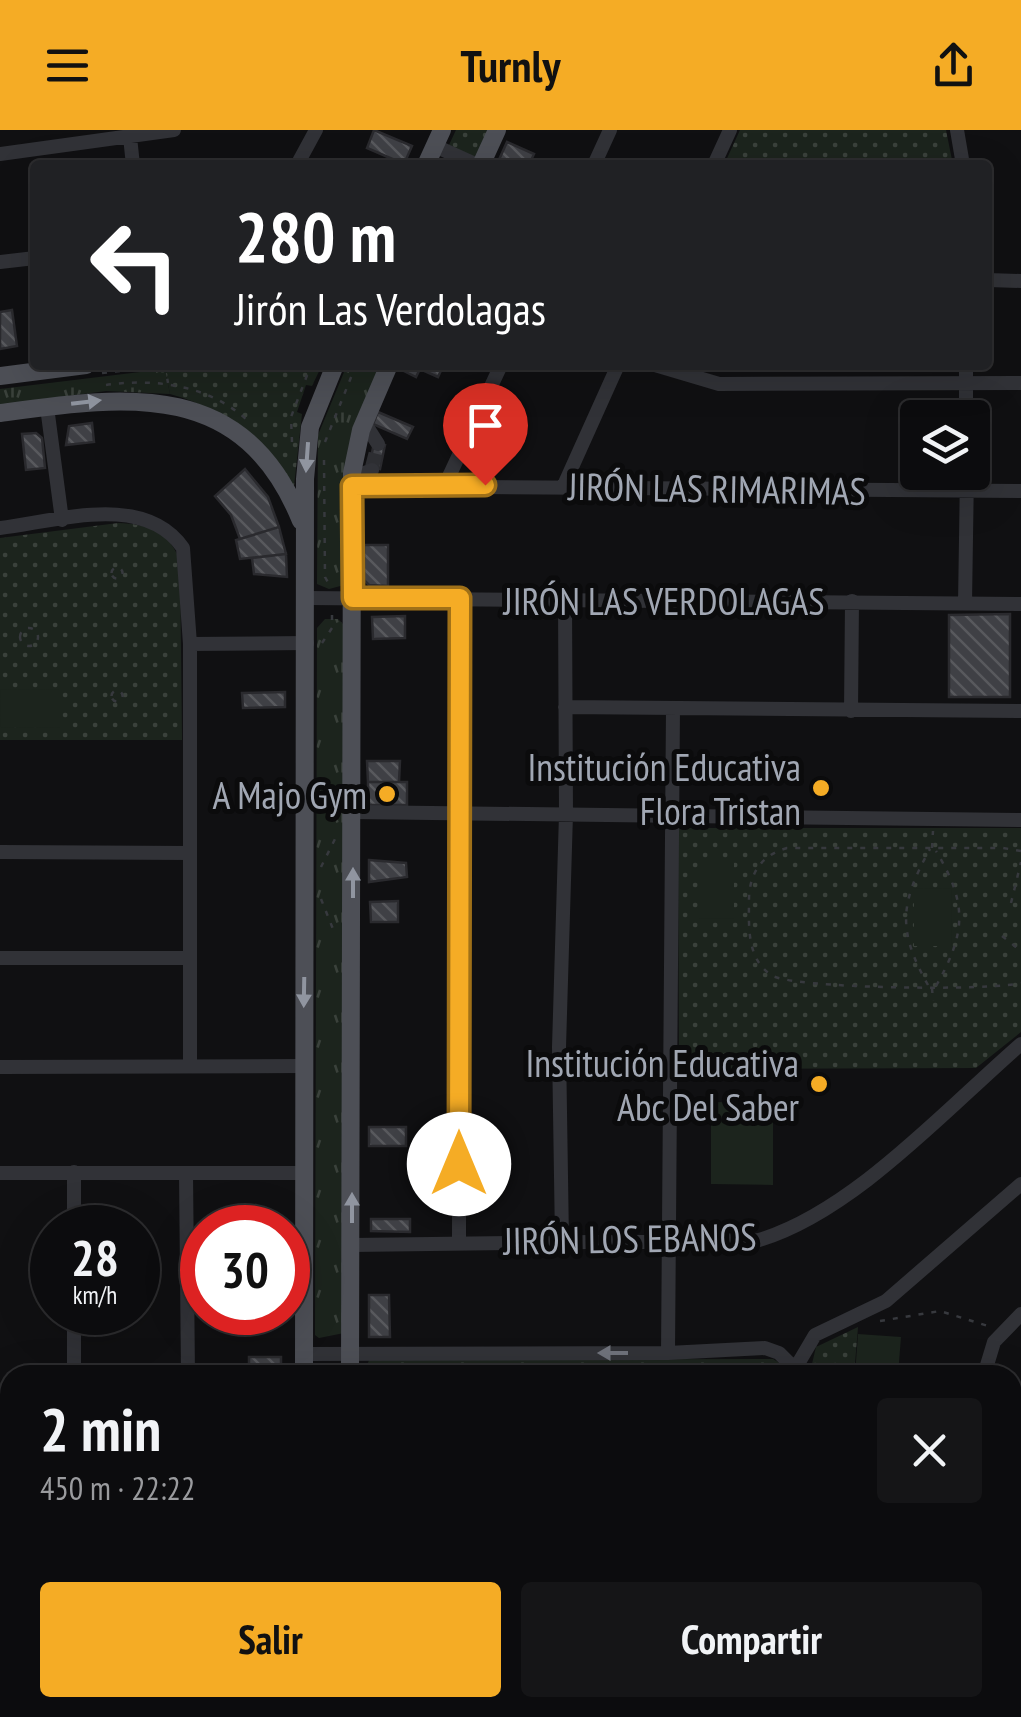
<!DOCTYPE html>
<html lang="es">
<head>
<meta charset="utf-8">
<style>
	body { margin:0; font-family:"PT Sans Narrow",sans-serif; background:#151517; color:#f1f3f6; height:100vh; display:flex; flex-direction:column; font-size:38px; white-space:nowrap }
	* { box-sizing:border-box; margin:0 }
	p { font-size:32px; color:#9a9b9e }
	.icon { flex:none; width:55px; height:55px; fill:none; stroke:currentColor; stroke-width:2; stroke-linecap:round; stroke-linejoin:round }
	.map { position:relative; flex:1; overflow:hidden }
	.drawer { position:absolute; left:0px; top:1235px; width:1022px; height:352px; display:flex; flex-direction:column; background:#0c0c0e; border-radius:30px 30px 0 0; box-shadow:0 10px 40px #0002,0 0 0 2px #2c2c2e }
	.drawer>* { flex:none }
	.banner { position:absolute; left:30px; top:30px; width:962px; height:210px; border-radius:10px; box-shadow:0 10px 40px #0002,0 0 0 2px #2c2c2e; background:#202124; color:#fff; overflow:hidden }
	.buttons { position:absolute; left:900px; top:270px; display:grid; gap:20px }
	.buttons a { display:grid; place-items:center; width:90px; height:90px; border-radius:10px; background:#0c0c0e; box-shadow:0 10px 40px #0002,0 0 0 2px #2c2c2e; font-size:50px }
	.speed { position:absolute; left:30px; top:1075px; display:flex; gap:20px; font-size:50px; font-weight:700; text-align:center }
	.speed>* { display:grid; place-content:center; width:130px; height:130px; border-radius:50%; background:#0c0c0e; box-shadow:0 10px 40px #0002,0 0 0 2px #2c2c2e; line-height:1 }
	.speed small { font-size:25px; font-weight:400 }
	.speed .limit { border:15px solid #d22; background:#fff; color:#111 }
	.pin { position:absolute; display:grid; place-items:center; width:85px; height:85px; color:#fff; margin:-102px -42px; border-radius:50% 50% 50% 0; rotate:-45deg; box-shadow:0 0 10px #0007 }
	.pin .icon { rotate:45deg }
	.me { position:absolute; width:110px; margin:-55px; rotate:0deg; stroke-linejoin:round; filter:drop-shadow(0 0 8px #0008) }
	.turn { display:flex; align-items:center; gap:35px; height:210px; padding:0 40px; font-size:45px }
	.turn .icon { width:130px; height:130px; stroke-width:2.5 }
	.turn b { display:block; font-size:70px; line-height:85px }
	.round { display:grid; place-items:center; flex:none; width:105px; height:105px; border-radius:10px; background:#151517 }
	.summary { display:flex; align-items:center; justify-content:space-between; height:170px; padding:0 40px }
	h1 { font-size:60px; font-weight:700; line-height:75px }
	.action { display:flex; gap:20px; margin-top:auto; padding:20px 40px }
	.action a { flex:1; height:115px; border-radius:10px; background:#f5ac25; color:#111; font-size:40px; font-weight:700; line-height:115px; text-align:center }
	.action a+a { background:#151517; color:#f1f3f6 }
	header { display:flex; justify-content:space-between; align-items:center; height:130px; padding:0 40px; background:#f5ac25; color:#111; font-size:45px; font-weight:700 }
	.map>svg:first-child { display:block }
</style>
</head>
<body>
<header><svg class="icon" aria-label="menu" viewBox="0 0 24 24"><path d="M4 6h16M4 12h16M4 18h16"/></svg>Turnly<svg class="icon" aria-label="share" viewBox="0 0 24 24"><path d="M12 15V3M7 8l5-5 5 5M5 13v7h14v-7"/></svg></header>
<div class="map">
<svg width="1021" height="1587" viewBox="0 0 1021 1587">
	<defs>
		<pattern id="grass-tufts" width="24" height="20" patternUnits="userSpaceOnUse" patternTransform="scale(2.5)"><rect width="24" height="20" fill="#1c241d"/><path d="M3 7l-1-3M5 7V3M7 7l1-3M15 17l-1-3M17 17v-4M19 17l1-3" fill="none" stroke="#3a413b"/></pattern>
		<pattern id="park-dots" width="8" height="8" patternUnits="userSpaceOnUse" patternTransform="scale(2.5)"><rect width="8" height="8" fill="#1c241d"/><path d="M2 2h.1M6 6h.1" fill="none" stroke="#3a413b" stroke-width="1.8" stroke-linecap="round"/></pattern>
		<pattern id="building-back-hatch" width="6" height="6" patternUnits="userSpaceOnUse" patternTransform="scale(2.5)"><rect width="6" height="6" fill="#3f4045"/><path d="M-1 5l2 2M0 0l6 6M5-1l2 2" fill="none" stroke="#58595d"/></pattern>
	</defs>
	<rect width="100%" height="100%" fill="#101012"/>
	<!-- grass -->
	<path fill="url(#grass-tufts)" d="M347 235H381L360 281 344 455 329 459 317 454 318 305Z
		M165 239 170 264 106 261 0 275V259Z
		M325 489H338L346 497 344 1203 319 1208 315 1205 317 498Z
		M773 1229 781 1234 771 1244 366 1239 369 1230Z"/>
	<!-- park -->
	<path fill="url(#park-dots)" d="M456 0H489L475 28 449 15Z
		M740 0H946L953 35H724Z
		M191 235H322L312 256 306 255 297 282 302 284 294 356C261 312 224 278 170 264L165 239Z
		M118 393C148 394 169 401 180 431L182 610H0V408Z
		M678 698H1021V902L976 938 679 939Z
		M858 1197 854 1245H816L812 1234 816 1217Z
		M1013 1322 1021 1335V1487L1016 1490 1012 1483Z
		M823 1578H925L930 1587H823Z"/>
	<!-- garden -->
	<path fill="#1c241d" d="M1 559 60 560V598L0 597Z
		M698 729H734V789L698 788Z
		M914 758 952 759 951 816H914Z
		M711 972 773 973V1055L711 1054Z
		M858 1204 901 1207 898 1245H855Z"/>
	<!-- building -->
	<path fill="url(#building-back-hatch)" stroke="#2a2a2e" stroke-width="2.5" d="M374 0 412 16 404 34 367 18Z
		M507 12 534 24 529 35 498 32Z
		M12 180 17 216 0 219V182Z
		M402 235H440L443 236 438 247 420 239 416 247 400 239Z
		M378 282 413 297 407 309 373 294Z
		M92 293 94 312 66 315 69 296Z
		M36 303 42 308 45 338 26 340 22 304Z
		M374 313 385 315 380 339 369 337Z
		M245 339 268 367 279 397 240 409 231 385 215 366Z
		M279 397 286 424 240 429 236 410Z
		M364 415H388V456L369 455 364 450Z
		M286 424 287 447 254 444 252 428Z
		M1010 484V567H949V485Z
		M405 486V508L373 509 372 487Z
		M285 562V577L243 578 242 563Z
		M367 631H400L399 652H368Z
		M368 652H407V675H368Z
		M369 730 406 733 407 747 369 752Z
		M398 771V792H371L370 772Z
		M369 997H406V1016H369Z
		M371 1089H410V1102L371 1101Z
		M369 1165H389L390 1207H369Z
		M249 1227H281V1245H249Z"/>
	<g fill="none" stroke-linecap="round" stroke-linejoin="round">
		<!-- minor-tunnel -->
		<path stroke="#2d2e32" stroke-width="14" stroke-dasharray="14 7" stroke-linecap="butt" d="M372 337 378 314"/>
		<!-- path -->
		<path stroke="#37393e" stroke-width="2.5" stroke-dasharray="5 8" stroke-linecap="butt" d="M165 236 168 253
			M102 243 175 235
			M106 255C155 248 210 255 248 291
			M292 312 291 287 311 235
			M325 312 356 235
			M324 330 325 447 330 456
			M111.5 443a5.5 5.5 0 1 1 11 0a5.5 5.5 0 1 1-11 0Z
			M20 507a9 9 0 1 1 18 0a9 9 0 1 1-18 0Z
			M322 513 332 498V483
			M111.5 566a5.5 5.5 0 1 1 11 0a5.5 5.5 0 1 1-11 0Z
			M322 669 335 687
			M932 718 933 701
			M1021 721 1003 718H787C762 725 750 742 749 768 749 795 746 828 771 845 791 859 992 861 1021 853
			M321 737 335 709
			M321 769 335 804
			M1011 773 1021 732
			M1002 806 1021 821
			M928 855C897 800 900 773 930 719
			M936 856C966 803 968 774 936 721
			M932 858 933 871
			M880 1191 940 1181 988 1196
			M0 1287 10 1286"/>
		<!-- minor -->
		<path stroke="#313237" stroke-width="14" d="M957 0 963 35
			M130 7 133 35
			M435 16 477 35
			M0 24 174 0
			M297 35 316 0
			M594 35 610 0
			M714 35 730 0
			M0 132 35 128
			M988 150 1021 151
			M655 235 719 254 1021 253
			M966 235V288
			M47 277 62 390
			M364 292 378 314
			M352 348 372 340
			M445 355 501 235
			M564 355 618 235
			M353 356 1021 361
			M0 398C58 391 144 362 183 418L190 514V935
			M307 468 1021 474
			M965 474 967 342
			M190 514 307 513
			M565 577 1021 581
			M851 581 852 471
			M353 682 1021 690
			M0 722 190 723
			M0 828H190
			M0 937 303 936
			M0 1043H303
			M186 1043 188 1245
			M74 1098V1042
			M562 1111 559 917 566 684 565 469
			M459 1112 460 469
			M352 1115 759 1110C853 1082 946 979 1021 914
			M668 1223 673 578
			M303 1224 668 1223 765 1218 779 1223 801 1245
			M792 1244 815 1205 886 1171 1021 1054
			M74 1245V1182
			M984 1245 994 1212 1021 1184
			M1012 1307 1021 1319
			M1012 1497 1021 1511
			M6 1512 9 1587
			M483 1578V1587
			M591 1578V1587
			M697 1578 698 1587
			M811 1578 812 1587
			M933 1578 938 1587"/>
		<!-- major -->
		<path stroke="#4d4f56" stroke-width="18" d="M426 35 442 0
			M481 35 497 0
			M0 246 86 235
			M0 283C125 266 243 247 301 391
			M304 1245 305 349 310 297 335 235
			M350 1245 352 343 361 300 389 235
			M328 1578 329 1587
			M375 1578 376 1587"/>
	</g>
	<!-- one-way arrows -->
	<defs><path id="oneway-solid" d="M-6-.8H1V-3.2L6.5 0L1 3.2V.8H-6Z" transform="scale(2.5)"/></defs>
	<g fill="#9095a0">
		<use href="#oneway-solid" transform="translate(86 272) rotate(-7)"/>
		<use href="#oneway-solid" transform="translate(307 327) rotate(94)"/>
		<use href="#oneway-solid" transform="translate(353 753) rotate(-90)"/>
		<use href="#oneway-solid" transform="translate(304 862) rotate(91)"/>
		<use href="#oneway-solid" transform="translate(352 1078) rotate(-90)"/>
	</g>
	<use fill="#6f727b" href="#oneway-solid" transform="translate(613 1223) rotate(-180)"/>
	<g fill="none" stroke-linecap="round" stroke-linejoin="round">
		<!-- route casing -->
		<g stroke="#9f7018" stroke-width="25">
			<path id="route" d="M459 1034 460 468H353L352 356 485 355"/>
		</g>
		<!-- route -->
		<use href="#route" stroke="#f5ac25" stroke-width="18"/>
	</g>
	<!-- markers -->
	<g fill="#f5ac25" stroke="#0b0b0c" stroke-width="4">
		<circle cx="821" cy="658" r="10"/>
		<circle cx="387" cy="664" r="10"/>
		<circle cx="819" cy="954" r="10"/>
	</g>
	<g text-anchor="middle" dominant-baseline="central" stroke-width="10" stroke-linejoin="round" paint-order="stroke">
		<!-- street labels -->
		<g font-size="38" fill="#a1a7b3" stroke="#0b0b0c">
			<text transform="translate(717 358) rotate(1)">JIRÓN LAS RIMARIMAS</text>
			<text x="664" y="470">JIRÓN LAS VERDOLAGAS</text>
			<text transform="translate(630 1108) rotate(-1)">JIRÓN LOS EBANOS</text>
		</g>
		<!-- poi labels -->
		<g font-size="38" fill="#a1a7b3" stroke="#0b0b0c" text-anchor="end">
			<text x="801" y="636">Institución Educativa<tspan x="801" dy="44">Flora Tristan</tspan></text>
			<text x="367" y="664">A Majo Gym</text>
			<text x="799" y="932">Institución Educativa<tspan x="799" dy="44">Abc Del Saber</tspan></text>
		</g>
	</g>
</svg>
<div class="buttons">
<a><svg class="icon" aria-label="layers" viewBox="0 0 24 24"><path d="M12 4l9 5-9 5-9-5zM3 14l9 5 9-5"/></svg></a>
</div>
<div class="speed"><div>28<small>km/h</small></div><div class="limit">30</div></div>
<div class="pin" style="left:485px;top:355px;background:#d93025"><svg class="icon" aria-label="arrive" viewBox="0 0 24 24"><path d="M6 21V4h12l-3 4 3 4H6"/></svg></div>
<svg class="me" style="left:459px;top:1034px" viewBox="-20 -20 40 40"><circle r="19" fill="#fff"/><path d="M0-13L10 11 0 6-10 11z" fill="#f5ac25"/></svg>
<div class="banner">
<div class="turn"><svg class="icon" aria-label="left" viewBox="0 0 24 24"><path d="M17 20v-9H6M10 6l-5 5 5 5"/></svg><div><b>280 m</b>Jirón Las Verdolagas</div></div>
</div>
<section class="drawer">
<div class="summary"><div><h1>2 min</h1><p>450 m · 22:22</p></div><a class="round"><svg class="icon" aria-label="close" viewBox="0 0 24 24"><path d="M6 6l12 12M18 6L6 18"/></svg></a></div>
<div class="action"><a>Salir</a><a>Compartir</a></div>
</section>
</div>
</body>
</html>
